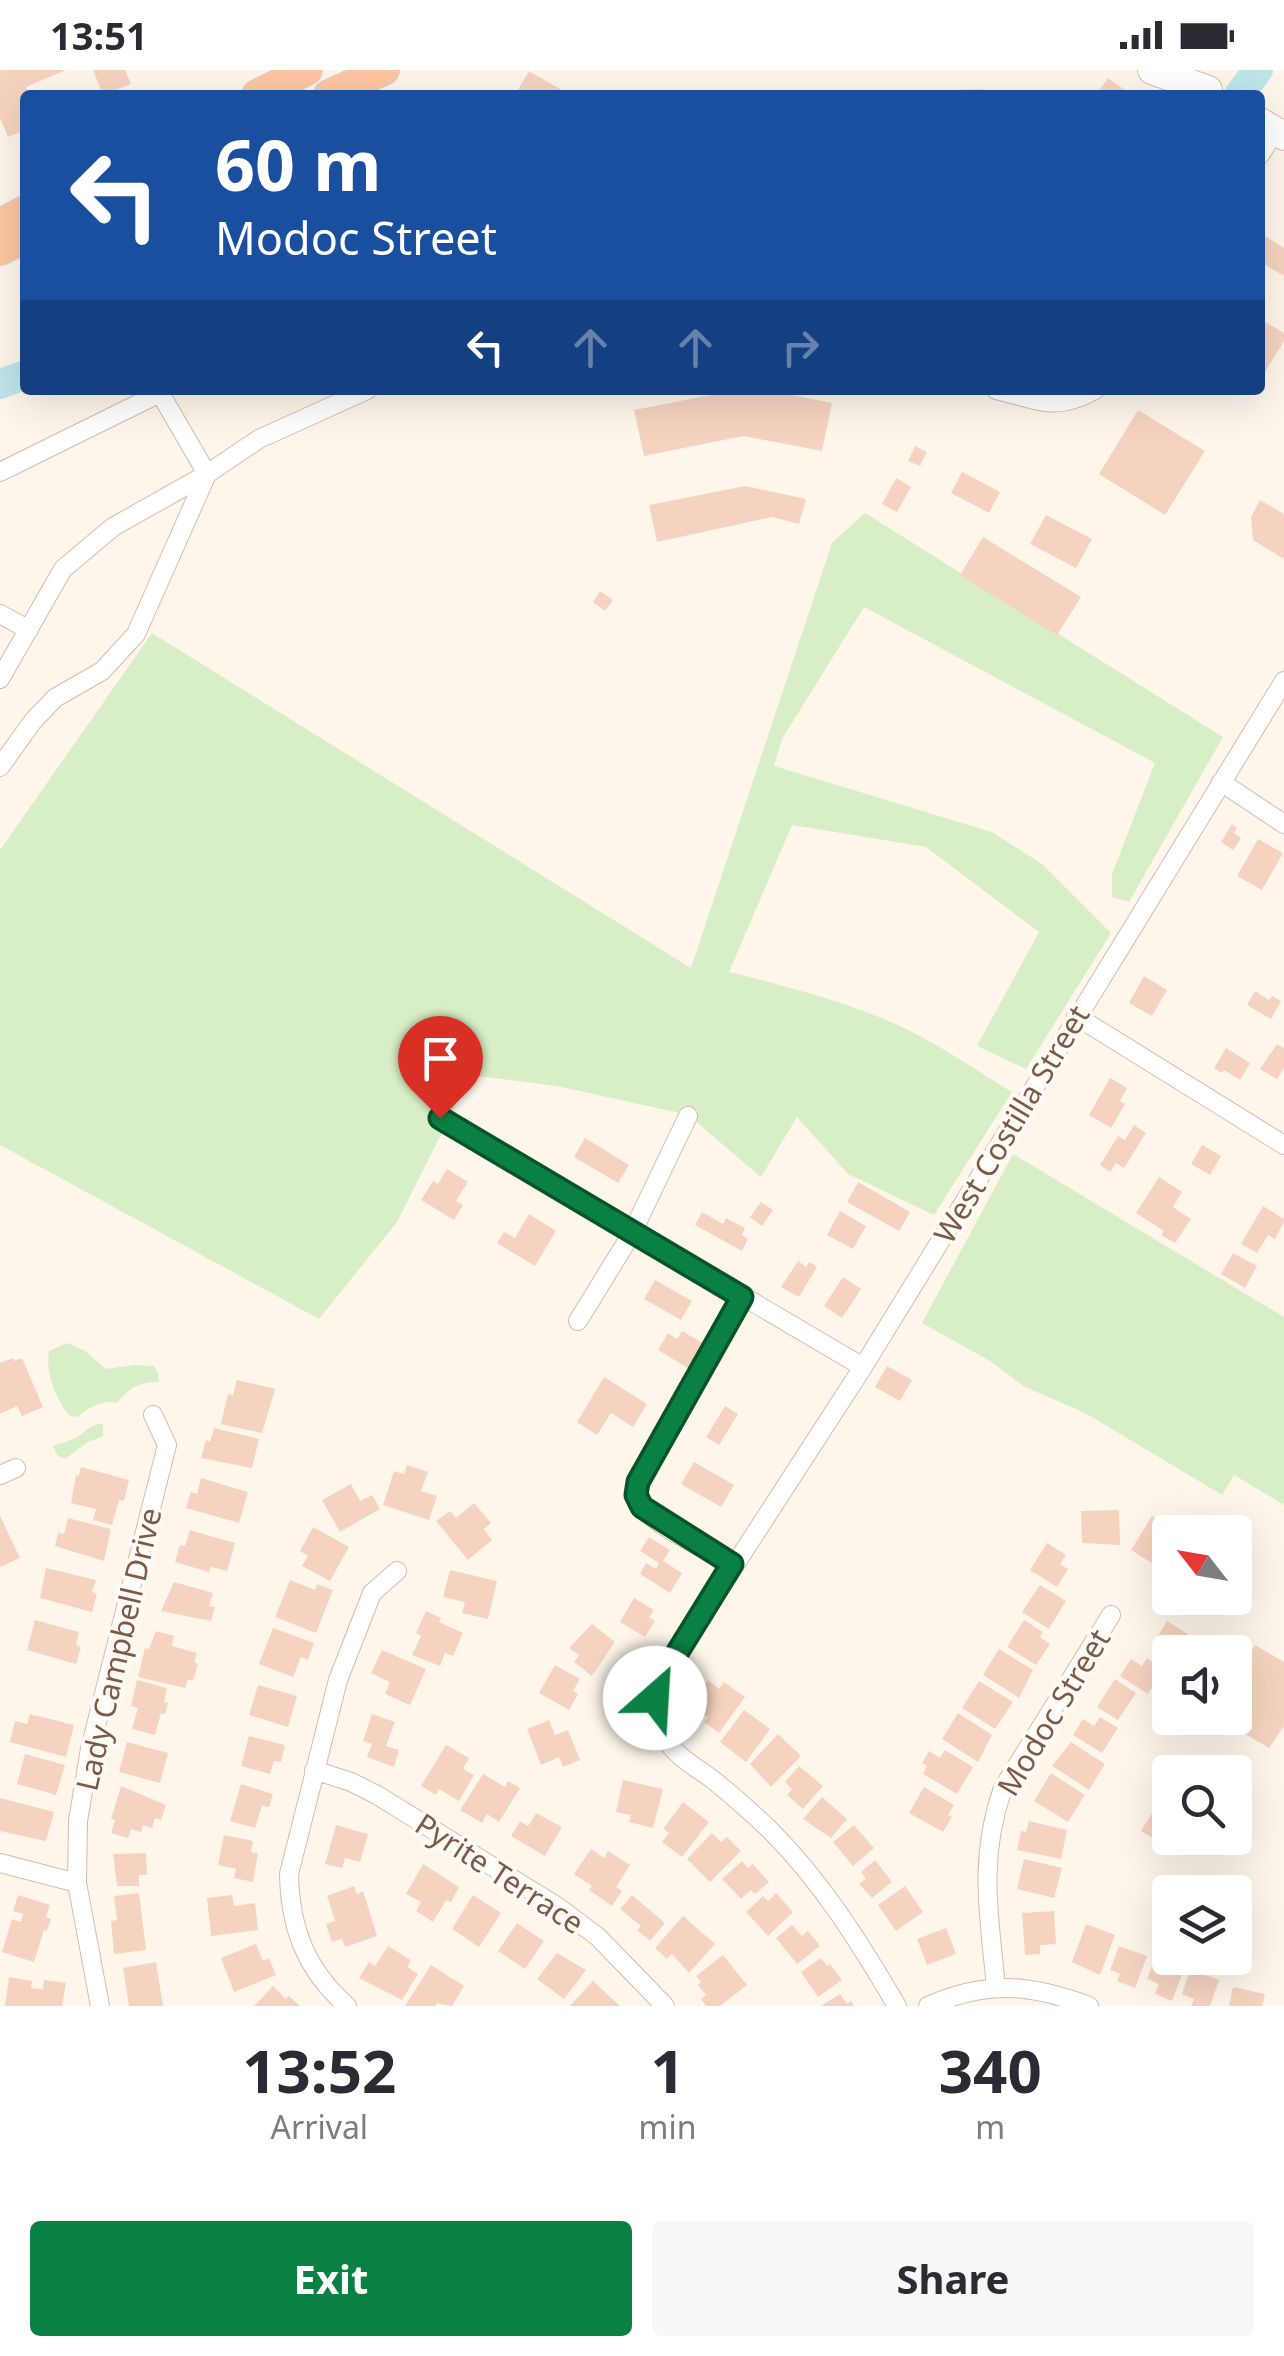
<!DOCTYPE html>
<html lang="en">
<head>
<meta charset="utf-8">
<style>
	body { margin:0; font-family:"Noto Sans",sans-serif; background:#f7f7f7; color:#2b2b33; height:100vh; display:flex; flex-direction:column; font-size:38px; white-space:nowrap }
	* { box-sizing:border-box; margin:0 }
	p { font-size:32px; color:#7c7c81 }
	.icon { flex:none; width:55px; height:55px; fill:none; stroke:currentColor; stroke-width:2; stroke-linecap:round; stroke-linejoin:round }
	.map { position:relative; height:1936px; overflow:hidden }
	.details { display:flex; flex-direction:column; background:#fff; flex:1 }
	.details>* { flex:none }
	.top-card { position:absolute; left:20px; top:20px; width:1245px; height:305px; border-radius:10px; box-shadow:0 10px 40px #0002; background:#1a4fa0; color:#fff; overflow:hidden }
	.needle { width:65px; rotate:301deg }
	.fabs { position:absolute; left:1152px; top:1445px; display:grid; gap:20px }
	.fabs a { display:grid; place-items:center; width:100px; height:100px; border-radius:10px; background:#fff; box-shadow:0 10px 40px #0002; font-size:50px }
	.pin { position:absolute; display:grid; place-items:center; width:85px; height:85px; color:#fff; margin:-102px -42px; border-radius:50% 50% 50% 0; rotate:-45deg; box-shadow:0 0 10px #0007 }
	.pin .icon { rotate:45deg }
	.me { position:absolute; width:110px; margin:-55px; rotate:26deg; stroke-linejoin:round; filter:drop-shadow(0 0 8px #0008) }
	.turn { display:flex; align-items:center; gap:35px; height:210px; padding:0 30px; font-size:45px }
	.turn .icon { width:130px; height:130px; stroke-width:2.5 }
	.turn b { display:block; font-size:70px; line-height:85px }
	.lanes { display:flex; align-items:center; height:95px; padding:0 30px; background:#0003; justify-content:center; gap:50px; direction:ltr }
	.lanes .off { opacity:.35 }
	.eta { display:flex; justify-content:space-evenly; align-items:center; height:170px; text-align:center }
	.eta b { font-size:60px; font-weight:700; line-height:70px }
	.primary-button { display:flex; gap:20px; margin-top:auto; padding:20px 30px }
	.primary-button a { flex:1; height:115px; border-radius:10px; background:#0b8043; color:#fff; font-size:40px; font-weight:700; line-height:115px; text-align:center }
	.primary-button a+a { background:#f7f7f7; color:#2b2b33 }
	.status { display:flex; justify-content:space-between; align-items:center; height:70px; padding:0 50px; background:#fff; direction:ltr }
	.status svg { height:28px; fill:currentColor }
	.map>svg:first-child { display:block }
</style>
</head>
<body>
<div class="status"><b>13:51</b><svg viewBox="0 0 49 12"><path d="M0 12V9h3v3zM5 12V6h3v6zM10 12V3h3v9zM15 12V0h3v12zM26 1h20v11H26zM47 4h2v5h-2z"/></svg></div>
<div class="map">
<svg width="1284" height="1936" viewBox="0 0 1284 1936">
	<rect width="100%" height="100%" fill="#fef6eb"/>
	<!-- green -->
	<path fill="#d8eec7" d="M865 443 1223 667 1129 832 1112 827V804L1155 693 864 537 782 669 774 696 992 762 1042 794 1111 863 1026 999 977 976 1039 862 926 777 792 755 729 902C782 915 834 929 884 949 930 968 971 997 1012 1022L934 1145 848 1104 797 1047 761 1107 688 1045 557 1016 471 1005 397 1152 319 1249 0 1075V780L152 563 691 898 832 473Z
		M1013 1084 1284 1247V1435L1234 1405 1222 1425 1085 1343 1025 1317 990 1291 922 1253Z
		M67 1273 85 1281 106 1299 135 1295 154 1296 158 1302 159 1312C141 1311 128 1318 117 1333 102 1329 89 1338 77 1347L70 1346C56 1331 45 1301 49 1281Z
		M103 1353V1366L88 1372 65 1389 57 1385 53 1376 76 1368 92 1356Z"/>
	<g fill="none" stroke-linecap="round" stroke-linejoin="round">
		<!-- river -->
		<path stroke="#bde5ea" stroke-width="30" d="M1239 25 1258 0
			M0 314 25 305"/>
	</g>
	<!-- building -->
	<path fill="#f6d3c0" d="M0 0H66L26 17 30 25H25V60L8 67 0 48Z
		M93 0H125L131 14 103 25Z
		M529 1 570 25H515Z
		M1108 8 1132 25H1096Z
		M985 19V25H883V22Z
		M1260 163 1284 178V206L1260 192Z
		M1260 249 1284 263V271L1260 310Z
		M737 320H768L832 333 822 381 743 366 644 386 634 340Z
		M1138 340 1205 381 1165 445 1099 404Z
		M915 376 927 382 920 396 908 391Z
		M962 402 1000 422 989 443 951 423Z
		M896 408 911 417 897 442 882 434Z
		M745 416 806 429 799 454 772 447 657 472 649 435Z
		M1260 430 1284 444V489L1253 470 1251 447Z
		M1046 445 1092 469 1076 498 1030 474Z
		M983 467 1081 527 1057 565 960 505Z
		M600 521 613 530 605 541 593 532Z
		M1232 754 1237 758 1234 763 1241 768 1233 780 1221 772Z
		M1258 769 1283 783 1262 820 1237 806Z
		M1144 906 1167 920 1152 946 1129 933Z
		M1255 921 1269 930 1272 926 1281 931 1271 949 1247 935Z
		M1277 974 1284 978V998L1277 1009 1260 999Z
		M1226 978 1250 993 1240 1010 1224 1000 1222 1003 1214 998Z
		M1110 1008 1127 1018 1120 1031 1125 1034 1111 1058 1089 1045Z
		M1134 1055 1146 1063 1124 1098 1116 1093 1110 1102 1100 1095 1118 1066 1125 1070Z
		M585 1068 629 1095 618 1113 574 1087Z
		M1202 1075 1221 1086 1210 1105 1191 1094Z
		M447 1099 468 1112 456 1131 463 1135 454 1150 421 1130 433 1111 438 1114Z
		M1159 1107 1182 1122 1173 1137 1191 1149 1175 1173 1161 1165 1164 1161 1136 1143Z
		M858 1112 910 1142 899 1161 847 1132Z
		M761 1132 773 1140 762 1156 750 1147Z
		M1263 1136 1284 1149V1152L1275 1169 1268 1165 1257 1183 1241 1174Z
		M840 1141 866 1156 853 1179 827 1165Z
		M702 1142 723 1154 726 1148 745 1158 742 1165 748 1169 742 1181 695 1155Z
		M529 1144 556 1161 535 1196 497 1173 504 1162 515 1168Z
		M1233 1183 1257 1196 1245 1218 1221 1204Z
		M798 1191 806 1197 809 1192 817 1197 799 1227 781 1217Z
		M843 1207 861 1219 842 1248 824 1236Z
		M655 1210 692 1231 681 1250 644 1229Z
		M682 1261 706 1275 691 1300 658 1280 668 1263 677 1269Z
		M13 1288 14 1291 22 1288 43 1337 22 1346 17 1336 0 1344V1293Z
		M887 1296 912 1310 900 1331 875 1317Z
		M604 1307 647 1334 633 1357 611 1343 597 1365 577 1352Z
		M237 1310 275 1319 262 1363 221 1354 228 1324 233 1325Z
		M725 1336 738 1344 719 1375 706 1367Z
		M214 1358 259 1369 252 1398 201 1388 206 1370 210 1372Z
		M694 1392 734 1415 721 1437 681 1414Z
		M407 1395 428 1402 421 1421 437 1426 429 1450 383 1435 394 1401 404 1404Z
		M81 1397 129 1410 124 1431 119 1430 112 1455 93 1450 96 1439 71 1433 76 1405 79 1406Z
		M201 1408 248 1422 239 1453 186 1438 191 1422 197 1424Z
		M351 1414 360 1431 372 1425 380 1439 340 1462 322 1430Z
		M474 1433 491 1453 484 1459 492 1470 468 1490 436 1451 450 1441 456 1448Z
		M1119 1440 1120 1475 1082 1473 1081 1441Z
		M0 1446 20 1488 0 1497Z
		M1152 1446 1178 1462H1170V1490L1166 1495 1156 1488 1152 1493 1131 1480Z
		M68 1448 111 1459 104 1491 55 1476 58 1463 64 1464Z
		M313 1457 349 1477 330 1511 302 1496 308 1486 300 1481Z
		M190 1460 235 1473 227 1501 211 1497 209 1502 175 1492 180 1475 185 1476Z
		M649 1467 670 1480 663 1491 682 1503 670 1523 640 1504 646 1493 656 1499 659 1493 640 1481Z
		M1047 1473 1066 1485 1060 1494 1068 1499 1057 1517 1030 1500Z
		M46 1498 96 1510 92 1522 97 1524 92 1542 40 1528Z
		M450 1500 497 1511 488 1549 462 1543 465 1532 443 1527Z
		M290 1510 315 1520 317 1514 333 1520 316 1563 275 1547Z
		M174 1512 213 1523 209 1536 215 1537 211 1551 161 1541Z
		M1040 1515 1066 1531 1049 1559 1022 1542Z
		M634 1528 654 1540 649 1547 655 1551 645 1567 620 1552Z
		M426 1541 441 1548 439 1552 463 1563 453 1586 445 1583 440 1596 412 1585 421 1566 416 1563Z
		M35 1550 79 1562 76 1575 81 1577 76 1594 27 1580Z
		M1024 1550 1043 1562 1040 1567 1050 1574 1036 1595 1007 1577Z
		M1167 1551 1188 1564 1176 1582H1170V1590L1151 1578Z
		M592 1554 615 1572 592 1606 574 1592 579 1585 569 1578Z
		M273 1558 314 1573 308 1590 301 1587 293 1607 259 1594Z
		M156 1561 174 1566 172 1576 197 1583 194 1592 198 1594 193 1611 188 1609 185 1618 138 1607 145 1578 149 1579Z
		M1255 1575 1284 1592V1656L1269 1678 1224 1652 1227 1648H1235L1238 1629 1235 1609Z
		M999 1579 1033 1600 1019 1628 983 1605Z
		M382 1580 426 1599 410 1635 385 1624 390 1612 371 1603Z
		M1147 1588 1164 1599 1148 1624 1120 1606 1131 1589 1142 1596Z
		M555 1595 580 1609 573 1621 578 1624 569 1640 539 1623Z
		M1115 1609 1136 1623 1118 1650 1097 1637Z
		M137 1610 167 1618 164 1632 168 1633 165 1644 161 1643 155 1665 132 1659 138 1638 131 1636Z
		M708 1610 719 1619 724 1612 745 1627 719 1663 704 1652 708 1647 690 1634Z
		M979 1611 1013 1632 995 1659 962 1638Z
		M258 1615 297 1626 288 1657 249 1645Z
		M744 1640 770 1659 746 1692 720 1672Z
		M958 1643 992 1665 978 1692 942 1669Z
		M30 1644 74 1655 66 1687 10 1672 15 1651 27 1654Z
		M372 1644 395 1652 386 1676 399 1680 394 1697 367 1687 372 1674 363 1671Z
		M1100 1647 1118 1658 1102 1683 1073 1665 1083 1649 1094 1656Z
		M549 1650 555 1665 568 1660 580 1690 563 1697 559 1687 541 1695 527 1659Z
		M778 1664 801 1686 771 1717 750 1694Z
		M249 1666 285 1675 281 1692 274 1691 270 1704 241 1696Z
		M127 1672 168 1683 160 1713 119 1702Z
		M1071 1672 1105 1694 1089 1720 1052 1696Z
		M446 1675 469 1688 463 1699 474 1705 459 1731 439 1719 436 1725 421 1716Z
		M945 1680 973 1697 957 1724 923 1704 927 1696 922 1693 929 1681 940 1688Z
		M25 1684 65 1695 56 1725 17 1714Z
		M799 1696 823 1716 803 1739 787 1725 792 1719 785 1712Z
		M1051 1703 1085 1725 1068 1752 1034 1731Z
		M483 1704 505 1717 508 1711 520 1718 499 1752 487 1744 482 1753 460 1740Z
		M623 1710 663 1719 653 1758 629 1752 631 1745 616 1742Z
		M241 1714 273 1724 269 1737 262 1736 255 1758 230 1751Z
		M1170 1714V1768H1174L1168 1777 1141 1761Z
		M121 1716 166 1735 161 1750 155 1748 152 1758 143 1755 141 1762 131 1759 128 1768 111 1763 115 1750 111 1749Z
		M924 1717 954 1735 948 1745 952 1747 943 1762 909 1743Z
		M822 1727 847 1749 831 1768 803 1749Z
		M0 1728 54 1742 46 1771 0 1761Z
		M683 1732 709 1752 682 1787 662 1772 669 1763 663 1759Z
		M536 1743 562 1757 545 1786 511 1766 520 1751 528 1756Z
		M1029 1751 1067 1760 1061 1789 1017 1780 1021 1761 1026 1762Z
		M336 1755 368 1764 360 1792 345 1788 342 1798 325 1794Z
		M854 1755 874 1778 853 1796 833 1772Z
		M712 1763 721 1772 727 1767 741 1781 710 1812 687 1789Z
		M224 1765 253 1771 251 1782 258 1783 253 1812 234 1808 236 1799 218 1795Z
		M591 1779 604 1788 608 1781 630 1795 616 1817 622 1821 612 1836 589 1820 592 1816 574 1804Z
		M146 1783 147 1805H139V1816H117L113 1784Z
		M1024 1789 1062 1798 1054 1828 1017 1819Z
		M875 1790 892 1812 872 1828 859 1814 866 1809 861 1802Z
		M742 1791 748 1798 753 1794 769 1812 755 1824 751 1820 741 1829 722 1809Z
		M423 1794 459 1817 451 1832 446 1830 433 1852 416 1841 421 1832 406 1824Z
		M354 1816 357 1824 363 1821 377 1866 345 1877 342 1869 332 1872 326 1854 335 1851 327 1826Z
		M905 1816 923 1842 896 1861 878 1835Z
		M139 1823 146 1880 114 1884 111 1851 117 1850 114 1826Z
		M776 1823 793 1842 768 1866 746 1842 763 1826 768 1831Z
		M18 1825 50 1835 46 1847 51 1849 47 1861 44 1860 34 1892 2 1882 12 1849 21 1852 23 1844 13 1841Z
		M232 1825 234 1836 255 1833 258 1860 211 1866 207 1828Z
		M473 1825 501 1843 479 1877 452 1859Z
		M632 1825 665 1853 650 1871 637 1860 641 1856 620 1839Z
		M1054 1841 1056 1874 1040 1875V1884L1025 1885 1022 1843Z
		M683 1846 715 1874 689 1903 672 1884 667 1889 655 1878Z
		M517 1853 544 1871 525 1899 498 1881Z
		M1086 1854 1115 1865 1100 1905 1072 1892Z
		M792 1855 802 1866 808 1861 820 1876 797 1894 776 1868Z
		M946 1858 956 1884 927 1895 917 1869Z
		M256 1874 263 1891 269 1888 276 1905 234 1922 221 1888Z
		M388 1876 411 1890 407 1897 418 1904 402 1930 359 1908 369 1892 375 1896Z
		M1119 1876 1147 1886 1135 1918 1117 1911 1120 1904 1110 1900Z
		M557 1883 586 1900 564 1929 537 1909Z
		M723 1885 747 1915 720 1936H706L701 1929 706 1925 698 1915 701 1912 696 1906Z
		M821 1888 827 1896 830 1894 842 1910 818 1927 801 1902Z
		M1155 1888 1184 1899 1172 1931 1155 1924 1159 1914 1147 1909Z
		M156 1892 163 1936H129L123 1898Z
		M431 1895 464 1916 452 1936 437 1933 435 1936H405Z
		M1190 1900 1219 1910 1210 1936H1191L1194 1929 1182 1924Z
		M9 1907 32 1911 31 1918 43 1919 44 1910 66 1913 62 1936H5Z
		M593 1911 620 1936H570Z
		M273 1916 286 1929 289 1926 300 1936H254Z
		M1233 1917 1265 1924 1262 1936H1229Z
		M840 1924 847 1934 851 1931 854 1936H821Z"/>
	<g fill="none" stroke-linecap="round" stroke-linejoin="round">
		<!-- minor casing -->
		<g stroke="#d2bcae" stroke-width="20">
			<path id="minor" d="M1260 85 1275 61
				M996 320C1038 330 1055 342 1095 320
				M0 402 160 323 207 404
				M0 544 29 560
				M0 609 63 499 113 457 207 404 259 369 367 320
				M0 697 33 651 55 628 102 601 136 564 207 404
				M1221 712 1284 754
				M1076 946 1284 1075
				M440 1048 863 1297
				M578 1251 632 1163 688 1046
				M0 1405 16 1398
				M732 1494C708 1480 656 1457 641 1436 636 1428 637 1421 637 1412L742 1227
				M626 1653 657 1648
				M314 1700 351 1712 377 1725 558 1837 598 1867 665 1936
				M0 1793 77 1813
				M996 1917C989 1844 978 1789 1003 1718L1111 1545
				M100 1936 77 1813 78 1751 90 1679 167 1375 153 1345
				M347 1936C306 1900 290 1858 289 1804L338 1610 372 1523 397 1501
				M897 1936C860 1873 822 1812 770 1760 751 1742 732 1725 712 1709 696 1697 675 1686 665 1668 653 1649 655 1629 661 1609L863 1297 1284 611
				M928 1936C987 1910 1030 1914 1089 1936"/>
		</g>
		<!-- secondary casing -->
		<g stroke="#d8bfae" stroke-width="30">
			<path id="secondary" d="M1152 0 1208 20
				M1260 52 1284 66"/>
		</g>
		<!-- trunk casing -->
		<g stroke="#ddd4d0" stroke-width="32">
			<path id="trunk" d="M257 25 307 0
				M329 25 384 0
				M0 154 25 141
				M0 180 25 168"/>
		</g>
		<!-- minor -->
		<use href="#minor" stroke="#fff" stroke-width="18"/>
		<!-- secondary -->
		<use href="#secondary" stroke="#fff" stroke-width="28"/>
		<!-- trunk -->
		<use href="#trunk" stroke="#fdc6a0" stroke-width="30"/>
	</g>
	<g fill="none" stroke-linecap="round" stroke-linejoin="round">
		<!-- route casing -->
		<g stroke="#07532c" stroke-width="25">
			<path id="route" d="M440 1048 742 1227 638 1412 636 1425 642 1437 732 1494 661 1609 655 1628"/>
		</g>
		<!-- route -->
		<use href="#route" stroke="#0b8043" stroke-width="18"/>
	</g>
	<g text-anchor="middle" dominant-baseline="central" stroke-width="8" stroke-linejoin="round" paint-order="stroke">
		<!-- street labels -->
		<g font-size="30" fill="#7c5a4a" stroke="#fffaf3">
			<text transform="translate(1011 1054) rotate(-59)">West Costilla Street</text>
			<text transform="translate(118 1579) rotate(-77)">Lady Campbell Drive</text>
			<text transform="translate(1053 1642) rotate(-59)">Modoc Street</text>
			<text transform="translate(500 1803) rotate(33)">Pyrite Terrace</text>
		</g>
	</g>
</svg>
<div class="fabs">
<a><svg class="needle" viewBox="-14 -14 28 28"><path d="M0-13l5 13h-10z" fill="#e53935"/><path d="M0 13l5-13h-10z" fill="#7c7c81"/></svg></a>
<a><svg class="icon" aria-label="sound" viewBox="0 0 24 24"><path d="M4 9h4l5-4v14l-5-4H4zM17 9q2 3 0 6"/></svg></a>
<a><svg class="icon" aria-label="search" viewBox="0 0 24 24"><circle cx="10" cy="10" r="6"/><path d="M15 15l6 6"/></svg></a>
<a><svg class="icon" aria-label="layers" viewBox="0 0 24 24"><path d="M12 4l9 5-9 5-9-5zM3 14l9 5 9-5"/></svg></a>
</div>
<div class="pin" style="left:440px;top:1048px;background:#d93025"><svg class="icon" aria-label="arrive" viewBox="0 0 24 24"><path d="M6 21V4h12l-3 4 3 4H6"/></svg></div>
<svg class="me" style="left:655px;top:1628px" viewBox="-20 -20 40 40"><circle r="19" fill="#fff"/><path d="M0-13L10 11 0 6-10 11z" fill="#0b8043"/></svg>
<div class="top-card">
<div class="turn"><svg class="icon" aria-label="left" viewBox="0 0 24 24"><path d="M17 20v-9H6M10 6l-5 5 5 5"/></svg><div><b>60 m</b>Modoc Street</div></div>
<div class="lanes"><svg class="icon" aria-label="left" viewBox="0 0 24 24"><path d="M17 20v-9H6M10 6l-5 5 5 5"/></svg><svg class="icon off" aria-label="ahead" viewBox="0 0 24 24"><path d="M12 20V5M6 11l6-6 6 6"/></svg><svg class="icon off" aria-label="ahead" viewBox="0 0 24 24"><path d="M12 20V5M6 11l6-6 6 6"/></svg><svg class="icon off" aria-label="right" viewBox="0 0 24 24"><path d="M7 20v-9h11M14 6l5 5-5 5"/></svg></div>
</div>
</div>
<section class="details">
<div class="eta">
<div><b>13:52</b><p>Arrival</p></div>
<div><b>1</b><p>min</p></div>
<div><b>340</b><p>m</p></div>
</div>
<div class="primary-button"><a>Exit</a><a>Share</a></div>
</section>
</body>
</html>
